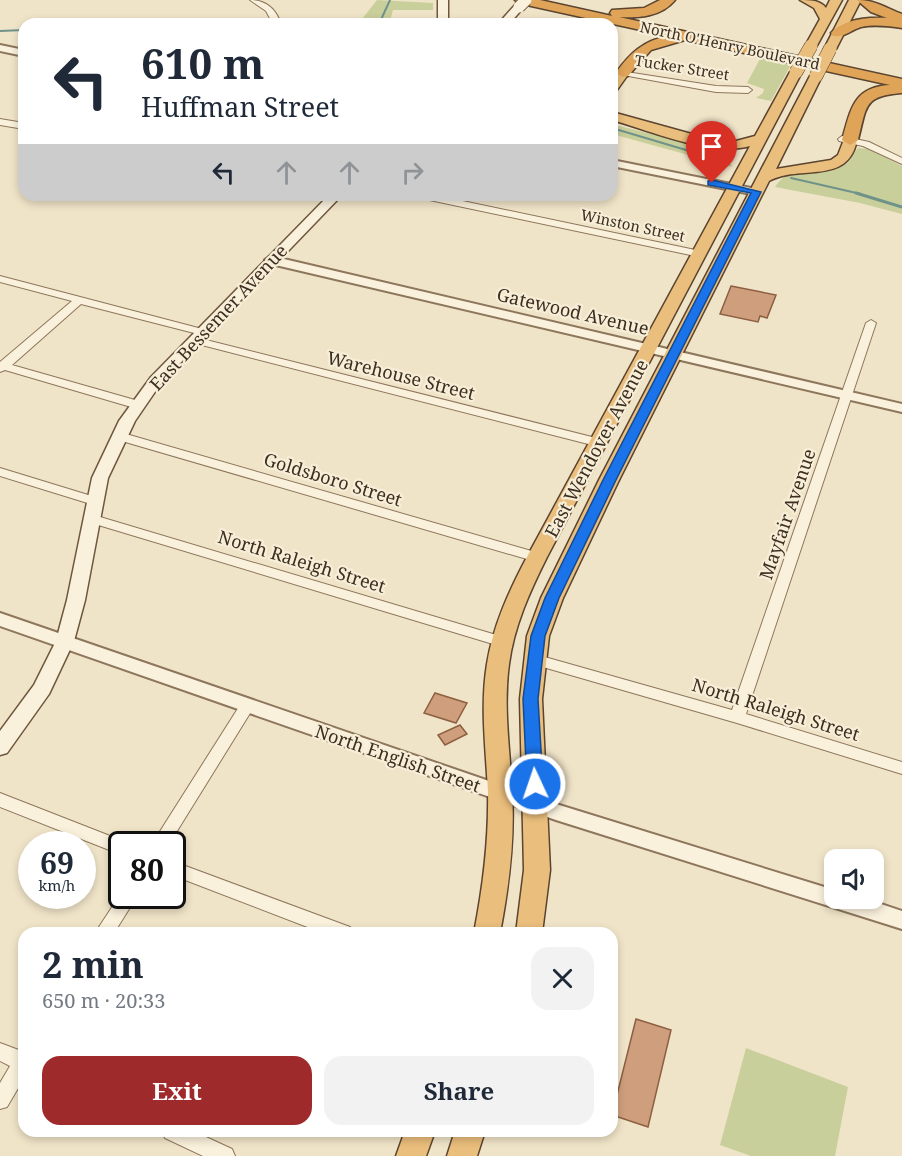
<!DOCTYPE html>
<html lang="en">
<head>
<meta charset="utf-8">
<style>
	body { margin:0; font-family:"Noto Serif",serif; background:#f2f2f3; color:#1f2937; height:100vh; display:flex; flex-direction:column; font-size:22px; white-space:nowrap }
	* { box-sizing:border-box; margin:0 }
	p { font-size:20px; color:#747a83 }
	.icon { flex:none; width:33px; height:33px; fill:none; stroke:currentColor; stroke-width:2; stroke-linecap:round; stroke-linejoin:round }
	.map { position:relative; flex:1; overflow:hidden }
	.sheet { position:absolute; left:18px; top:927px; width:600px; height:210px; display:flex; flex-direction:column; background:#fff; border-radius:18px; box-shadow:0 3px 9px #0003 }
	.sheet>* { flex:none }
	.guide { position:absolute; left:18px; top:18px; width:600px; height:183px; border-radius:18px; box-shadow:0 3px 9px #0003; background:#fff; color:#1f2937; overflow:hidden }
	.buttons { position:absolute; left:824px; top:849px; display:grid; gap:12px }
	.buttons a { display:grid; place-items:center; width:60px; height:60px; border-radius:12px; background:#fff; box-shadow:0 3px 9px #0003; font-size:30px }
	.speed { position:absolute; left:18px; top:831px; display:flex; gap:12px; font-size:30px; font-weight:700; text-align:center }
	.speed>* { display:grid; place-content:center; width:78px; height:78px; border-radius:50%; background:#fff; box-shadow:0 3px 9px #0003; line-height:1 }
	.speed small { font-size:15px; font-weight:400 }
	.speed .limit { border:3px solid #111; border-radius:9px; background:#fff; color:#111 }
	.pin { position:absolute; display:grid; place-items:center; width:51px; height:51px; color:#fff; margin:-62px -26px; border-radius:50% 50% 50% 0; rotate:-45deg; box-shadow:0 0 6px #0007 }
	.pin .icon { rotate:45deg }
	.me { position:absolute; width:66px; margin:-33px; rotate:357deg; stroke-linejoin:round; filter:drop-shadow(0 0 4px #0008) }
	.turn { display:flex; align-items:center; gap:21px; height:126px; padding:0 24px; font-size:27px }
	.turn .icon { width:78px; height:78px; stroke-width:2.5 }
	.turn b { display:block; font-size:42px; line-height:51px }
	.lanes { display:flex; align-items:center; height:57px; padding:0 24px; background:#0003; justify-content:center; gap:30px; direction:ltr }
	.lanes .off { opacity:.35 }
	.round { display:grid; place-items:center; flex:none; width:63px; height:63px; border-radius:18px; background:#f2f2f3 }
	.overview { display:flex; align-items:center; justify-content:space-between; height:102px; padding:0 24px }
	h1 { font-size:36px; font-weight:700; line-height:45px }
	.cta { display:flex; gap:12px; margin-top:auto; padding:12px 24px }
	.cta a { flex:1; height:69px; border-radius:18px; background:#9e2a2b; color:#fff; font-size:24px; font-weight:700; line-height:69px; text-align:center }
	.cta a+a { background:#f2f2f3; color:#1f2937 }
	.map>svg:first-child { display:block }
</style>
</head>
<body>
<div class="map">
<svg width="902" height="1156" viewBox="0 0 902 1156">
	<rect width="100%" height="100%" fill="#f0e4c8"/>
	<!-- green -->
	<path fill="#c9cf9b" d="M377 0 433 3V10H393L389 24H358Z
		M761 57 792 63 771 101 756 98 763 93 764 89 747 83Z
		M612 124 718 151 729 159 732 167 612 134Z
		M858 148 869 149 902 166V214L860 203 775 187C794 158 824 181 847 163 852 159 853 153 858 148Z
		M746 1048 848 1087 835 1156H751L720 1145Z"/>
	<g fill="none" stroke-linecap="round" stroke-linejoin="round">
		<!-- stream-far1 -->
		<path stroke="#6f938a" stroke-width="2" d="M379 24 390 0
			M0 31 24 30
			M612 128 723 161
			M791 178 861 194"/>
		<!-- stream -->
		<path stroke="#6f938a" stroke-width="3" d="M856 193 902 207"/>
	</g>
	<!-- building -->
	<path fill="#cf9f7d" stroke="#8d5f41" stroke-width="1.5" d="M731 286 776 295 767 318 760 316 758 322 720 314Z
		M435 693 467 703 456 723 424 713Z
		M460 725 467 734 445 745 438 735Z
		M636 1019 671 1030 648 1127 612 1115Z"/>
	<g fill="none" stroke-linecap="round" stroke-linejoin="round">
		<!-- minor casing -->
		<g stroke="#8d765c" stroke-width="2">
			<path id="minor" d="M250 0C266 0 276 9 281 24H273L266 11Z
				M620 71 716 86 748 87 752 90 748 93 716 92 623 75H620Z
				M0 119 24 123V129L0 125Z
				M842 136 869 142 902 158V164L863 146 839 141 838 139Z
				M415 195H434L700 251 705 254 700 257 420 198Z
				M0 276 206 330 207 332 202 335 81 304 12 365 142 402 144 405 142 408 138 409 5 370 0 372V362L72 301 0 282Z
				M871 320 876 323 746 714 902 762V774L737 723 529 663 527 659 529 655 534 654 732 710 866 323Z
				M194 337 600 439 606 443 600 447 190 342V338Z
				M119 432 542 554 544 557 537 562 115 439 113 436 115 433Z
				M0 468 98 498 100 501 94 505 0 476Z
				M90 514 503 637 508 638 510 642 508 646 503 647 85 521 84 518Z
				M247 700 252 702 254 706 252 710 169 844H152L242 702Z
				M0 793 128 843V844H122V855L0 807Z
				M172 861 350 927 353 933H323L172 875Z
				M122 892V896H136L134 901 114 933H95Z
				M0 1043 24 1052V1078L7 1107 0 1109V1083L10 1066 0 1061Z
				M162 1131H193L232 1149 235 1156H203L165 1138Z"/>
		</g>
		<!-- tertiary casing -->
		<g stroke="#8d765c" stroke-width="4">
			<path id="tertiary" d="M0 45 24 50V56L0 51Z
				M612 160 756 189 762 192 756 195 612 166Z
				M271 256 902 404V412L267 263 265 260Z
				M0 613 556 804 834 890V898H863L902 911V929L556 820 0 626Z"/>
		</g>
		<!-- secondary casing -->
		<g stroke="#6f573f" stroke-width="3">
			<path id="secondary" d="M438 0H448V24H438Z
				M515 5 524 7 509 24H498Z
				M329 195H342L161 383 135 421 108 478 85 600 74 641 49 694 7 753 0 755V731L34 685 56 641 67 600 92 478 119 421 151 377Z"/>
		</g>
		<!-- trunk casing -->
		<g stroke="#5b4430" stroke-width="3">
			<path id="trunk" d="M800 0C810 0 820 0 826 8L830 0H842L815 49 811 50 805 46 820 19 814 8Z
				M849 0H861L836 49 830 53 826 52 824 49Z
				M796 68 802 72 547 557C530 591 514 626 509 664 503 707 510 750 512 792 515 840 509 886 500 933H474C483 887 489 840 488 792 486 749 480 706 487 664 493 626 509 591 527 557L750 146C711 157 651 131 612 120V112L717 141H736L755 136 790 72Z
				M623 69 629 73 617 90 612 91C612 81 612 72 623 69Z
				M816 72 822 76 776 169 831 160 838 155 845 137 850 136 857 140C848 186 800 164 769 181L619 480 563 598 549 636 542 699 550 870 542 933H516L524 870 520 699 527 636 541 598 599 480 810 76Z
				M405 1131H435L426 1156H396Z
				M455 1131H485L477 1156H447Z"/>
		</g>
		<!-- motorway casing -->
		<g stroke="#5b4430" stroke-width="3">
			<path id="motorway" d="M515 0H540L612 16 610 13 612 10 644 8 660 0H675C661 17 639 18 619 17L902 79V93C863 96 867 106 858 140L850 145 842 140C851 109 853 87 890 85L685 40 651 50 628 76 623 77 616 73C630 53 643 41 668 36L522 4Z
				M857 0C875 0 886 8 902 14V28C889 26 875 24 861 27 851 30 844 38 833 36L831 33C844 19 869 17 887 18L871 12Z"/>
		</g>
		<!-- minor -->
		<use href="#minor" fill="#faf1dc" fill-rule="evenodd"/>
		<!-- tertiary -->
		<use href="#tertiary" fill="#faf1dc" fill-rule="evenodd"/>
		<!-- secondary -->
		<use href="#secondary" fill="#faf1dc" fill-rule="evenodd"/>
		<!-- trunk -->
		<use href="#trunk" fill="#eabe7c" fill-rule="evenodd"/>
		<!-- motorway -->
		<use href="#motorway" fill="#e0a458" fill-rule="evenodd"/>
		<!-- secondary-bridge casing -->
		<g stroke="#6f573f" stroke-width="13" stroke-linecap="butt">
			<path id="secondary-bridge" d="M519 7 526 0"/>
		</g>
		<!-- trunk-bridge casing -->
		<g stroke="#5b4430" stroke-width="14" stroke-linecap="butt">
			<path id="trunk-bridge" d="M796 72 811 46
				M816 76 830 49"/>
		</g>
		<!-- secondary-bridge -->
		<use href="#secondary-bridge" stroke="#faf1dc" stroke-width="11"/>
		<!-- trunk-bridge -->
		<use href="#trunk-bridge" stroke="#eabe7c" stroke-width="13"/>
	</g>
	<!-- route -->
	<path fill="#1a73e8" stroke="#114b97" stroke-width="1.5" d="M712 180 761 192 616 480 559 598 545 636 538 699 543 784 541 789 535 791 529 789 527 784 523 699 531 636 545 598 603 480 751 193 708 185V181Z"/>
	<g text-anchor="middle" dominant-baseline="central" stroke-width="4.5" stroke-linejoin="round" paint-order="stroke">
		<!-- far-street labels -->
		<g font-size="15" fill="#3d2e20" stroke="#f7eed8">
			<text transform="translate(730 45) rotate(12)">North O'Henry Boulevard</text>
			<text transform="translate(682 67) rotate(9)">Tucker Street</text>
			<text transform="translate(633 225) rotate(12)">Winston Street</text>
		</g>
		<!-- street labels -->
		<g font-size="18" fill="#3d2e20" stroke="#f7eed8">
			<text transform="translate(573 311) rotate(13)">Gatewood Avenue</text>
			<text transform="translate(218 317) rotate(-47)">East Bessemer Avenue</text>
			<text transform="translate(401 375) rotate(14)">Warehouse Street</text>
			<text transform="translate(596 448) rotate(-62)">East Wendover Avenue</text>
			<text transform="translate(333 479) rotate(17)">Goldsboro Street</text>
			<text transform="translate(787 514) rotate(-71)">Mayfair Avenue</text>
			<text transform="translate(302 561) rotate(17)">North Raleigh Street</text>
			<text transform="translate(776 709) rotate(17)">North Raleigh Street</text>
			<text transform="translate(398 758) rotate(19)">North English Street</text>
		</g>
	</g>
</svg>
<div class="buttons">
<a><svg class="icon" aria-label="sound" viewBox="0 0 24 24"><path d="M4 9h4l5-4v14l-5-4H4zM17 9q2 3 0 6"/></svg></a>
</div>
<div class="speed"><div>69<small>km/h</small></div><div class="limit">80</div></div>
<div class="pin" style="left:712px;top:183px;background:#d93025"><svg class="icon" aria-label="arrive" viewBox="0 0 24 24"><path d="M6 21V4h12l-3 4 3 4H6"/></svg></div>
<svg class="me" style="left:535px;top:784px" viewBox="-20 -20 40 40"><circle r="17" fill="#1a73e8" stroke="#fff" stroke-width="3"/><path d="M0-11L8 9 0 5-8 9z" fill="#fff"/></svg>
<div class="guide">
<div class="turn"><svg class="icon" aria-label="left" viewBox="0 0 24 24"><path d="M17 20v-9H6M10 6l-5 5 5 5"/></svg><div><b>610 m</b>Huffman Street</div></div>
<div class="lanes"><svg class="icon" aria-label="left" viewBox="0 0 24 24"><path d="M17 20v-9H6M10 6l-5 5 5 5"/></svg><svg class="icon off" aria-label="ahead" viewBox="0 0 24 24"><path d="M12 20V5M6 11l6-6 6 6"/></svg><svg class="icon off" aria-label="ahead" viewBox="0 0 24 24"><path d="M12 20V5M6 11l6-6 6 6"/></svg><svg class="icon off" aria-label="right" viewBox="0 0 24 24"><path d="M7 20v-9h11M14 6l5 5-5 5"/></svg></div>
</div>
<section class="sheet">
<div class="overview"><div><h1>2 min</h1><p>650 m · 20:33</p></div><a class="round"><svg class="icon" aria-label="close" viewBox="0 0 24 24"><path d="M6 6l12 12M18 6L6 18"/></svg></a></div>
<div class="cta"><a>Exit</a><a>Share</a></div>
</section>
</div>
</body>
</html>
